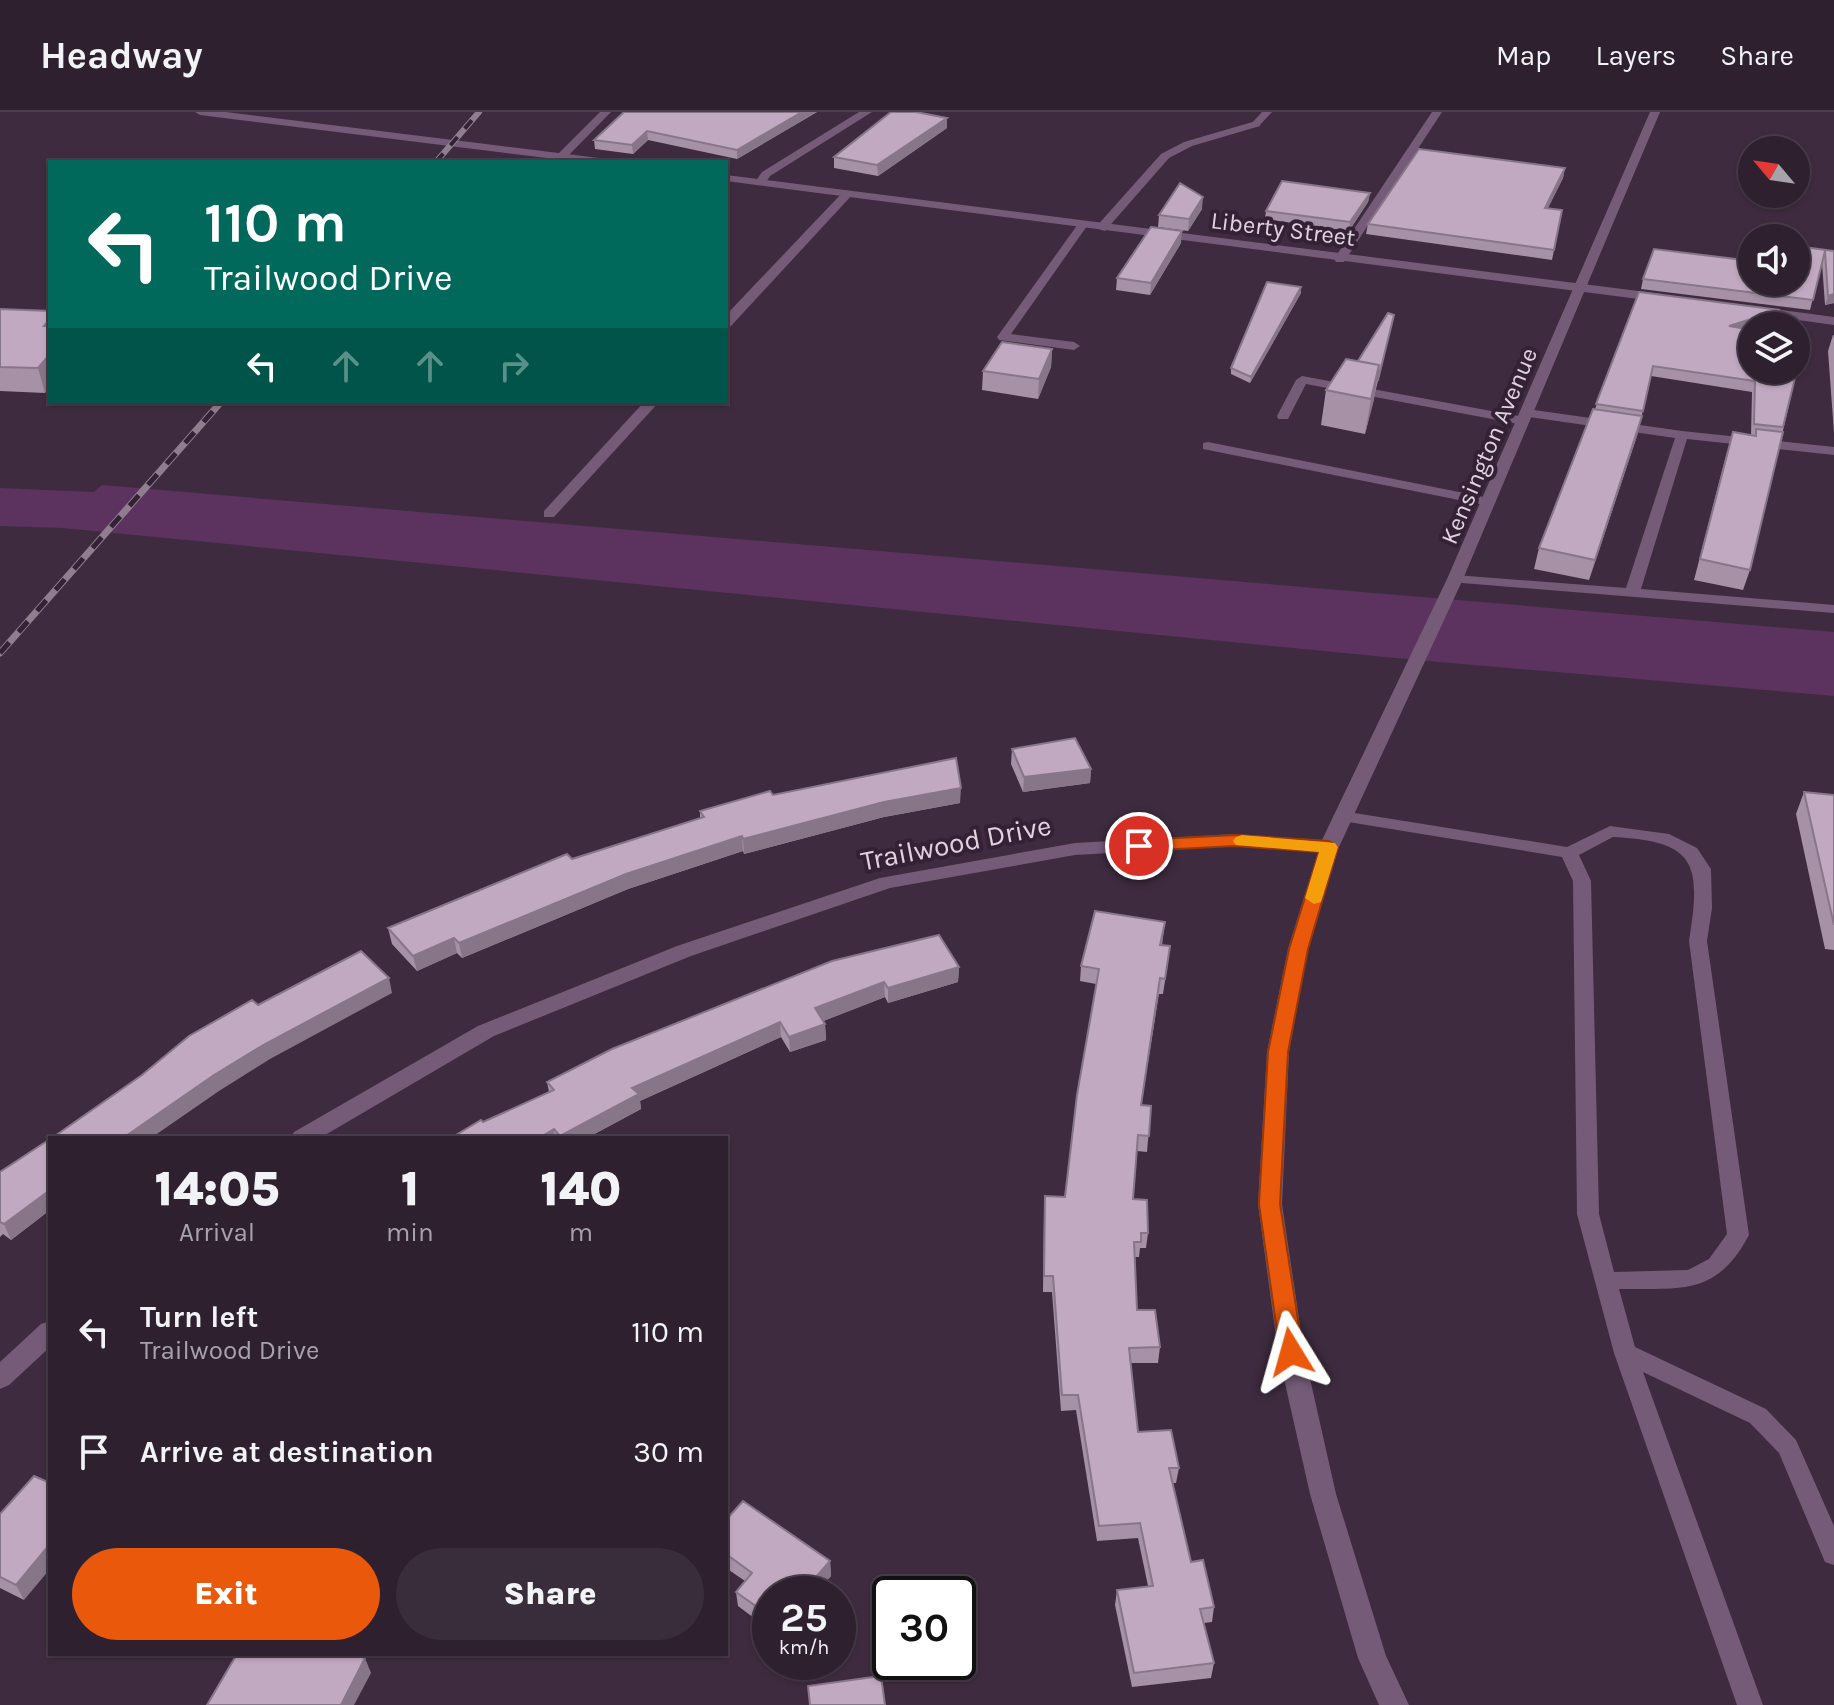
<!DOCTYPE html>
<html lang="en">
<head>
<meta charset="utf-8">
<style>
	body { margin:0; font-family:Karla,sans-serif; background:#3a2d3b; color:#f1f3f6; height:100vh; display:flex; flex-direction:column; font-size:30px; white-space:nowrap }
	* { box-sizing:border-box; margin:0 }
	p { font-size:26px; color:#a7a3aa }
	.icon { flex:none; width:44px; height:44px; fill:none; stroke:currentColor; stroke-width:2; stroke-linecap:round; stroke-linejoin:round }
	.map { position:relative; flex:1; overflow:hidden }
	.details { position:absolute; left:48px; top:1024px; width:680px; height:520px; display:flex; flex-direction:column; background:#2e202f; border-radius:0px; box-shadow:0 2px 6px #0004,0 0 0 2px #493e4b }
	.details>* { flex:none }
	.guide { position:absolute; left:48px; top:48px; width:680px; height:244px; border-radius:0px; box-shadow:0 2px 6px #0004,0 0 0 2px #493e4b; background:#00695c; color:#fff; overflow:hidden }
	.needle { width:52px; rotate:299deg }
	.controls { position:absolute; left:1738px; top:24px; display:grid; gap:16px }
	.controls a { display:grid; place-items:center; width:72px; height:72px; border-radius:50%; background:#2e202f; box-shadow:0 2px 6px #0004,0 0 0 2px #493e4b; font-size:40px }
	.speed { position:absolute; left:752px; top:1464px; display:flex; gap:16px; font-size:40px; font-weight:700; text-align:center }
	.speed>* { display:grid; place-content:center; width:104px; height:104px; border-radius:50%; background:#2e202f; box-shadow:0 2px 6px #0004,0 0 0 2px #493e4b; line-height:1 }
	.speed small { font-size:20px; font-weight:400 }
	.speed .limit { border:4px solid #111; border-radius:12px; background:#fff; color:#111 }
	.pin { position:absolute; display:grid; place-items:center; width:68px; height:68px; color:#fff; margin:-34px; border:4px solid #fff; border-radius:50%; box-shadow:0 2px 8px #0007 }
	.me { position:absolute; width:88px; margin:-44px; rotate:352deg; stroke-linejoin:round; filter:drop-shadow(0 0 6px #0008) }
	.turn { display:flex; align-items:center; gap:28px; height:168px; padding:0 24px; font-size:36px }
	.turn .icon { width:104px; height:104px; stroke-width:2.5 }
	.turn b { display:block; font-size:56px; line-height:68px }
	.lanes { display:flex; align-items:center; height:76px; padding:0 24px; background:#0003; justify-content:center; gap:40px; direction:ltr }
	.lanes .off { opacity:.35 }
	.eta { display:flex; justify-content:space-evenly; align-items:center; height:136px; text-align:center }
	.eta b { font-size:48px; font-weight:800; line-height:56px }
	.button { display:flex; gap:16px; margin-top:auto; padding:16px 24px }
	.button a { flex:1; height:92px; border-radius:48px; background:#ea580c; color:#fff; font-size:32px; font-weight:800; line-height:92px; text-align:center }
	.button a+a { background:#3a2d3b; color:#f1f3f6 }
	ul { padding:0; list-style:none }
	li { display:flex; align-items:center; gap:24px; height:120px; padding:0 24px }
	li div { flex:1 }
	li b { display:block; font-size:30px }
	li em { font-style:normal }
	header { display:flex; align-items:center; gap:48px; box-sizing:border-box; height:112px; padding:0 40px; background:#2e202f; border-bottom:2px solid #493e4b }
	header strong { font-size:38px }
	nav { display:flex; gap:44px; margin-inline-start:auto; font-size:28px }
	.map>svg:first-child { display:block }
</style>
</head>
<body>
<header>
<strong>Headway</strong>
<nav><a>Map</a><a>Layers</a><a>Share</a></nav>
</header>
<div class="map">
<svg width="1834" height="1593" viewBox="0 0 1834 1593">
	<rect width="100%" height="100%" fill="#3e2b3f"/>
	<!-- green -->
	<path fill="#5b335e" d="M102 373 1834 520V584L1416 548 63 416 0 414V376L94 380Z"/>
	<g fill="none" stroke-linecap="round" stroke-linejoin="round">
		<!-- service -->
		<path fill="#755b77" fill-rule="evenodd" d="M1262 0H1272L1259 14H1253L1251 12Z
			M1078 112 1087 114 1011 222 1074 230 1080 234 1074 238 999 228 997 225Z
			M1302 264 1524 305 1530 309 1524 313 1306 272 1288 307H1278L1277 304 1296 268Z
			M1527 297 1682 319 1834 335V343L1687 327 1641 477 1834 493V501L1450 470 1448 467 1455 463 1626 476 1675 326 1522 304V298Z
			M1208 330 1489 386 1496 390 1489 394 1203 337V331Z
			M1342 699 1567 735 1610 714 1669 722 1697 736 1711 757 1712 796 1707 829 1749 1123C1716 1185 1681 1176 1619 1177L1635 1235 1766 1297 1796 1328 1834 1414V1453L1825 1450 1779 1341 1750 1311 1643 1260 1763 1593H1737L1614 1241 1577 1102 1573 769 1562 745 1336 708 1333 704ZM1613 725C1698 729 1701 753 1689 829L1727 1122 1709 1147 1688 1158 1614 1160 1599 1102 1591 769 1579 743Z"/>
		<!-- minor -->
		<path fill="#755b77" fill-rule="evenodd" d="M600 0H611L566 46H558V42Z
			M859 0H872L770 64 765 72 755 70 762 60Z
			M1432 0H1442L1344 150H1336L1334 147Z
			M1650 0H1660L1463 467 1339 735 1308 837 1289 940 1282 1092 1304 1240 1336 1382 1386 1544 1409 1593H1379L1358 1546 1310 1382 1278 1240 1258 1092 1267 940 1288 837 1318 740 1235 734 1075 743 890 776 691 844 494 924 320 1026H291L294 1020 478 914 677 834 880 766 1075 731 1235 722 1322 728 1447 467Z
			M1256 9 1260 10V14L1192 34 1169 46 1105 119 1095 116 1161 42 1184 30Z
			M843 80 853 82 731 214 726 215V203Z
			M644 290H659L554 405H544V399Z
			M50 1209V1235L9 1273 0 1277V1250L41 1212Z"/>
		<!-- tertiary -->
		<path fill="#755b77" fill-rule="evenodd" d="M195 0H226L607 47 613 50H579L200 3Z
			M726 63 1662 182 1668 186 1662 190 726 69Z
			M1753 194 1834 205V213L1748 201 1746 198Z"/>
		<!-- rail-far1 casing -->
		<g stroke="#8e7e8e" stroke-width="6">
			<path id="rail-far1" d="M436 50 479 0"/>
		</g>
		<!-- rail casing -->
		<g stroke="#8e7e8e" stroke-width="7">
			<path id="rail" d="M0 541 221 290"/>
		</g>
		<!-- rail-far1 -->
		<use href="#rail-far1" stroke="#342135" stroke-width="4" stroke-dasharray="11" stroke-linecap="butt"/>
		<!-- rail -->
		<use href="#rail" stroke="#342135" stroke-width="5" stroke-dasharray="14" stroke-linecap="butt"/>
	</g>
	<!-- wall -->
	<path fill="#a691a7" d="M624 0H817L737 47 648 28 633 42 595 37 594 28Z
		M947 16 878 64 834 56V45Z
		M1565 56 1563 66 1548 96 1562 98 1552 148 1366 122 1368 112Z
		M1370 81 1368 90 1349 119 1265 107 1266 99Z
		M1202 97 1188 119 1158 115 1159 103Z
		M1181 131 1150 183 1116 178 1117 166Z
		M1796 134 1834 139V191L1825 193 1822 151 1810 198 1641 177 1643 167 1752 170Z
		M1301 175V181L1250 271 1231 262V256Z
		M1639 180 1780 198 1777 209 1750 217 1805 225 1750 458 1743 478 1694 468 1727 340 1751 323 1752 280 1651 264 1637 324 1589 468 1534 457 1539 436 1595 297Z
		M0 197 50 199 45 281 0 279Z
		M1394 203 1365 322 1321 313 1326 278 1358 249Z
		M1833 223H1834V321L1828 239Z
		M1052 237 1051 255 1038 287 982 278 983 259Z
		M1012 637 1091 657 1090 671 1023 680 1011 652Z
		M1804 680 1834 683V838L1825 837 1796 702Z
		M773 683 960 691 884 705 744 742 743 739 628 777 462 846 457 841 417 859 392 832 388 816 572 747 700 706V699Z
		M1165 810 1162 833 1168 849 1163 882H1159L1141 993 1151 994 1147 1040 1137 1039 1133 1087 1148 1121 1146 1136H1140L1139 1145H1135L1137 1198 1160 1235 1158 1251H1131L1138 1320 1179 1356 1176 1371H1173L1191 1450 1214 1495 1212 1510 1204 1511 1214 1551 1211 1566 1132 1575 1115 1493 1117 1478 1148 1474 1138 1426 1097 1429 1076 1298 1061 1299 1052 1180H1043L1044 1100 1045 1084 1065 1085 1096 872 1080 869 1081 854Z
		M832 849 959 855 958 870 888 891 885 885 823 909 825 912 826 928 790 940 781 925 640 989 641 997 587 1026H451L483 1010 549 980 547 970Z
		M50 1027V1098L11 1128 3 1122 0 1125V1060Z
		M0 1402 24 1488 0 1476Z
		M726 1408 830 1449 831 1464 815 1482H770V1518L738 1494 736 1480 745 1469 726 1456Z"/>
	<!-- shaded-wall -->
	<path fill="#877688" d="M802 0H817L737 47V38Z
		M947 6V16L878 64 877 53Z
		M647 19 648 28 633 42 632 33Z
		M1565 56 1563 66 1543 105 1545 96Z
		M1370 81 1368 90 1349 119 1350 110Z
		M1203 85 1202 97 1188 119 1189 107Z
		M1182 119 1181 131 1150 183 1151 171Z
		M1301 175V181L1250 271 1251 265Z
		M1834 182V191L1825 193 1828 184Z
		M1780 198 1777 209 1760 214H1752V217L1726 225 1729 214Z
		M1052 237 1051 255 1038 287 1039 267Z
		M50 242V275L45 281 38 256Z
		M1379 253 1374 288 1365 322 1371 287Z
		M1642 304 1637 324 1589 468 1595 448Z
		M1091 657 1090 671 1023 680 1024 665Z
		M961 676 960 691 884 705 744 742 743 727 884 690Z
		M742 724 743 739 628 777 462 846 459 831 626 762Z
		M454 826 457 841 417 859 413 844Z
		M959 855 958 870 888 891V876Z
		M389 866 392 881 270 947 219 979 151 1026H123L214 963 265 932Z
		M884 870 885 885 816 912 815 896Z
		M780 910 781 925 640 989 641 997 587 1026H560V1024L632 976Z
		M825 912 826 928 790 940 789 925Z
		M554 1017 555 1026H539Z
		M50 1078V1098L11 1128 4 1112Z
		M50 1432V1457L24 1488 16 1473Z
		M830 1449 831 1464 815 1482H801Z
		M365 1546 371 1561 354 1593H341Z"/>
	<!-- building -->
	<path fill="#c1a9c2" stroke="#877688" stroke-width="2" d="M624 0H802L737 38 647 19 632 33 594 28Z
		M891 0H916L947 6 877 53 834 45Z
		M1419 37 1565 56 1545 96 1562 98 1554 138 1368 112Z
		M1282 69 1370 81 1350 110 1266 99Z
		M1180 71 1203 85 1189 107 1159 103Z
		M1151 115 1182 119 1151 171 1117 166Z
		M1796 134 1834 139V182L1828 184 1825 139 1813 188 1643 167 1654 137 1752 149V170H1796Z
		M1267 170 1301 175 1251 265 1231 256Z
		M1639 180 1780 198 1729 214 1752 218V258H1796V224L1805 225 1783 315 1754 312 1755 269 1653 254 1643 299 1596 292Z
		M0 197 50 199V207L44 214H50V242L38 256 0 255Z
		M1388 201 1394 203 1378 268H1377L1379 253 1358 249Z
		M1002 230 1052 237 1039 267 983 259Z
		M1346 247 1379 253 1371 287 1326 278Z
		M1593 297 1642 304 1595 448 1539 436Z
		M1756 317 1783 320 1750 458 1700 447 1733 320 1756 324Z
		M1075 626 1091 657 1024 665 1012 637Z
		M956 646 961 676 884 690 743 727 742 724 626 762 459 831 454 826 413 844 388 816 567 742 572 747 704 705 700 699 770 679 773 683Z
		M1804 680 1834 683V813Z
		M1095 799 1165 810 1160 833 1170 834 1165 867 1160 866 1141 993 1151 994 1149 1024 1138 1023 1133 1087 1147 1088 1148 1121H1141V1130H1134L1137 1198H1155L1160 1235 1129 1236 1138 1320 1171 1318 1179 1356H1169L1191 1450 1203 1448 1214 1495 1200 1497 1214 1551 1134 1561 1117 1478 1153 1474 1140 1411 1099 1414 1078 1283H1062L1053 1164H1044L1045 1084 1065 1085 1077 983 1099 857 1081 854Z
		M939 823 959 855 888 876 884 870 815 896 825 912 789 925 780 910 632 976 639 982 560 1024 554 1017 539 1026H451L481 1008 483 1010 554 978 547 970 612 937 832 849Z
		M361 839 389 866 265 932 214 963 123 1026H52L142 963 189 924 252 888 258 893Z
		M50 1027V1078L4 1112 0 1110V1060Z
		M34 1364 50 1371V1432L16 1473 0 1465V1402Z
		M743 1389 830 1449 801 1482H770V1504L736 1480 752 1461 726 1442V1408Z
		M237 1542 256 1543 257 1542H350L365 1546 341 1593H207Z
		M881 1564 885 1593H810L808 1574Z"/>
	<!-- route -->
	<path fill="#ea580c" stroke="#983908" stroke-width="2" d="M1235 723 1329 729 1338 735 1308 837 1288 940 1280 1092 1303 1240 1299 1246 1291 1249 1283 1246 1280 1240 1259 1092 1268 940 1289 837 1319 740 1235 734 1139 739 1130 734 1139 728Z"/>
	<!-- slow -->
	<path fill="#f59e0b" d="M1242 723 1335 731 1338 735 1321 790 1314 792 1305 786 1319 740 1236 733 1233 729 1236 725Z"/>
	<g text-anchor="middle" dominant-baseline="central" stroke-width="8" stroke-linejoin="round" paint-order="stroke">
		<!-- far-street labels -->
		<g font-size="24" fill="#e0d3e0" stroke="#342135">
			<text transform="translate(1283 117) rotate(7)">Liberty Street</text>
			<text transform="translate(1489 334) rotate(-67)">Kensington Avenue</text>
		</g>
		<!-- street labels -->
		<g font-size="28" fill="#e0d3e0" stroke="#342135">
			<text transform="translate(956 731) rotate(-11)">Trailwood Drive</text>
		</g>
	</g>
</svg>
<div class="controls">
<a><svg class="needle" viewBox="-14 -14 28 28"><path d="M0-13l5 13h-10z" fill="#e53935"/><path d="M0 13l5-13h-10z" fill="#a7a3aa"/></svg></a>
<a><svg class="icon" aria-label="sound" viewBox="0 0 24 24"><path d="M4 9h4l5-4v14l-5-4H4zM17 9q2 3 0 6"/></svg></a>
<a><svg class="icon" aria-label="layers" viewBox="0 0 24 24"><path d="M12 4l9 5-9 5-9-5zM3 14l9 5 9-5"/></svg></a>
</div>
<div class="speed"><div>25<small>km/h</small></div><div class="limit">30</div></div>
<div class="pin" style="left:1139px;top:734px;background:#d93025"><svg class="icon" aria-label="arrive" viewBox="0 0 24 24"><path d="M6 21V4h12l-3 4 3 4H6"/></svg></div>
<svg class="me" style="left:1291px;top:1240px" viewBox="-20 -20 40 40"><path d="M0-17L14 15 0 8-14 15z" fill="#ea580c" stroke="#fff" stroke-width="4"/></svg>
<div class="guide">
<div class="turn"><svg class="icon" aria-label="left" viewBox="0 0 24 24"><path d="M17 20v-9H6M10 6l-5 5 5 5"/></svg><div><b>110 m</b>Trailwood Drive</div></div>
<div class="lanes"><svg class="icon" aria-label="left" viewBox="0 0 24 24"><path d="M17 20v-9H6M10 6l-5 5 5 5"/></svg><svg class="icon off" aria-label="ahead" viewBox="0 0 24 24"><path d="M12 20V5M6 11l6-6 6 6"/></svg><svg class="icon off" aria-label="ahead" viewBox="0 0 24 24"><path d="M12 20V5M6 11l6-6 6 6"/></svg><svg class="icon off" aria-label="right" viewBox="0 0 24 24"><path d="M7 20v-9h11M14 6l5 5-5 5"/></svg></div>
</div>
<section class="details">
<div class="eta">
<div><b>14:05</b><p>Arrival</p></div>
<div><b>1</b><p>min</p></div>
<div><b>140</b><p>m</p></div>
</div>
<ul>
<li><svg class="icon" aria-label="left" viewBox="0 0 24 24"><path d="M17 20v-9H6M10 6l-5 5 5 5"/></svg><div><b>Turn left</b><p>Trailwood Drive</p></div><em>110 m</em></li>
<li><svg class="icon" aria-label="arrive" viewBox="0 0 24 24"><path d="M6 21V4h12l-3 4 3 4H6"/></svg><div><b>Arrive at destination</b></div><em>30 m</em></li>
</ul>
<div class="button"><a>Exit</a><a>Share</a></div>
</section>
</div>
</body>
</html>
